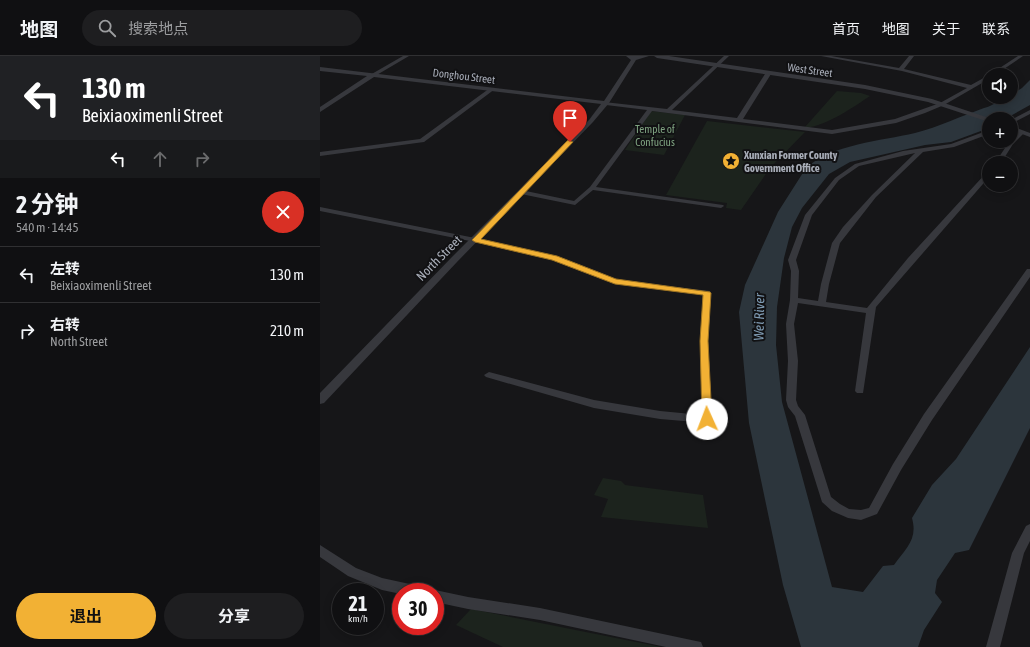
<!DOCTYPE html>
<html lang="zh">
<head>
<meta charset="utf-8">
<style>
	body { margin:0; font-family:"Asap Condensed","Noto Sans SC",sans-serif; background:#1e1e20; color:#f1f3f6; height:100vh; display:flex; flex-direction:column; font-size:15px; white-space:nowrap }
	* { box-sizing:border-box; margin:0 }
	p { font-size:13px; color:#9c9d9f }
	.icon { flex:none; width:22px; height:22px; fill:none; stroke:currentColor; stroke-width:2; stroke-linecap:round; stroke-linejoin:round }
	.map { position:relative; flex:1; overflow:hidden }
	.sheet { display:flex; flex-direction:column; background:#101012; width:320px }
	.sheet>* { flex:none }
	.top-card { background:#202124; color:#fff; overflow:hidden }
	.controls { position:absolute; left:662px; top:12px; display:grid; gap:8px }
	.controls a { display:grid; place-items:center; width:36px; height:36px; border-radius:50%; background:#101012; box-shadow:0 2px 10px #0003,0 0 0 1px #303032; font-size:20px }
	.speed { position:absolute; left:12px; top:527px; display:flex; gap:8px; font-size:20px; font-weight:700; text-align:center }
	.speed>* { display:grid; place-content:center; width:52px; height:52px; border-radius:50%; background:#101012; box-shadow:0 2px 10px #0003,0 0 0 1px #303032; line-height:1 }
	.speed small { font-size:10px; font-weight:400 }
	.speed .limit { border:6px solid #d22; background:#fff; color:#111 }
	.pin { position:absolute; display:grid; place-items:center; width:34px; height:34px; color:#fff; margin:-41px -17px; border-radius:50% 50% 50% 0; rotate:-45deg; box-shadow:0 0 4px #0007 }
	.pin .icon { rotate:45deg }
	.me { position:absolute; width:44px; margin:-22px; rotate:358deg; stroke-linejoin:round; filter:drop-shadow(0 0 3px #0008) }
	.turn { display:flex; align-items:center; gap:14px; height:84px; padding:0 16px; font-size:18px }
	.turn .icon { width:52px; height:52px; stroke-width:2.5 }
	.turn b { display:block; font-size:28px; line-height:34px }
	.lanes { display:flex; align-items:center; height:38px; padding:0 16px; background:#0003; justify-content:center; gap:20px; direction:ltr }
	.lanes .off { opacity:.35 }
	.round { display:grid; place-items:center; flex:none; width:42px; height:42px; border-radius:21px; background:#1e1e20 }
	.head { display:flex; align-items:center; justify-content:space-between; height:68px; padding:0 16px }
	h1 { font-size:24px; font-weight:700; line-height:30px }
	.cta { display:flex; gap:8px; margin-top:auto; padding:8px 16px }
	.cta a { flex:1; height:46px; border-radius:24px; background:#f2b134; color:#111; font-size:16px; font-weight:700; line-height:46px; text-align:center }
	.cta a+a { background:#1e1e20; color:#f1f3f6 }
	ul { padding:0; list-style:none }
	li { display:flex; align-items:center; gap:12px; height:56px; padding:0 16px; border-top:1px solid #303032 }
	li div { flex:1 }
	li b { display:block; font-size:15px }
	li em { font-style:normal }
	header { display:flex; align-items:center; gap:24px; box-sizing:border-box; height:56px; padding:0 20px; background:#101012; border-bottom:1px solid #303032 }
	header strong { font-size:19px }
	nav { display:flex; gap:22px; margin-inline-start:auto; font-size:14px }
	.search { width:280px; height:36px; background:#1e1e20; display:flex; align-items:center; gap:10px; box-sizing:border-box; padding:0 14px; border-radius:22px; color:#9c9d9f; font-size:15px }
	main { display:flex; flex:1; min-height:0 }
	.map>svg:first-child { display:block }
</style>
</head>
<body>
<header>
<strong>地图</strong>
<div class="search"><svg class="icon" aria-label="search" viewBox="0 0 24 24"><circle cx="10" cy="10" r="6"/><path d="M15 15l6 6"/></svg>搜索地点</div>
<nav><a>首页</a><a>地图</a><a>关于</a><a>联系</a></nav>
</header>
<main>
<section class="sheet">
<div class="top-card">
<div class="turn"><svg class="icon" aria-label="left" viewBox="0 0 24 24"><path d="M17 20v-9H6M10 6l-5 5 5 5"/></svg><div><b>130 m</b>Beixiaoximenli Street</div></div>
<div class="lanes"><svg class="icon" aria-label="left" viewBox="0 0 24 24"><path d="M17 20v-9H6M10 6l-5 5 5 5"/></svg><svg class="icon off" aria-label="ahead" viewBox="0 0 24 24"><path d="M12 20V5M6 11l6-6 6 6"/></svg><svg class="icon off" aria-label="right" viewBox="0 0 24 24"><path d="M7 20v-9h11M14 6l5 5-5 5"/></svg></div>
</div>
<div class="head"><div><h1>2 分钟</h1><p>540 m · 14:45</p></div><a class="round" style="background:#d93025;color:#fff"><svg class="icon" aria-label="close" viewBox="0 0 24 24"><path d="M6 6l12 12M18 6L6 18"/></svg></a></div>
<ul>
<li><svg class="icon" aria-label="left" viewBox="0 0 24 24"><path d="M17 20v-9H6M10 6l-5 5 5 5"/></svg><div><b>左转</b><p>Beixiaoximenli Street</p></div><em>130 m</em></li>
<li><svg class="icon" aria-label="right" viewBox="0 0 24 24"><path d="M7 20v-9h11M14 6l5 5-5 5"/></svg><div><b>右转</b><p>North Street</p></div><em>210 m</em></li>
</ul>
<div class="cta"><a>退出</a><a>分享</a></div>
</section>
<div class="map">
<svg width="710" height="591" viewBox="0 0 710 591">
	<rect width="100%" height="100%" fill="#161618"/>
	<!-- green -->
	<path fill="#1c231d" d="M517 35 541 37 550 40C535 50 502 73 485 71Z
		M331 55 365 59 344 99 305 94Z
		M387 65 485 76 450 112 421 154 406 152 407 147 346 139Z
		M283 422 301 425 305 429 383 439 388 472 281 461 288 443 274 439Z
		M151 553 341 591H183L136 569Z"/>
	<!-- water -->
	<path fill="#2c353c" d="M710 24V49L685 63H669V72L631 86 605 89 530 106 509 118 482 152 472 171 464 202 457 251 456 289 462 346 512 531 543 536 563 510 574 509C586 492 598 484 592 462L612 429 636 403 710 291V372L649 494 635 497 617 524 615 537 622 546 604 574 598 591H481L463 529 429 367 419 256 425 229 458 156 486 112C513 88 561 85 595 77 619 71 641 60 664 52 674 50 681 41 691 41V39L702 32Z"/>
	<g fill="none" stroke-linecap="round" stroke-linejoin="round">
		<!-- minor -->
		<path fill="#37383d" fill-rule="evenodd" d="M83 0H89L55 20 50 19Z
			M404 0H409L352 54 417 62 445 18 448 16 451 18 423 63 512 74 575 63 620 47 647 32 582 15 501 0H511L579 12 589 0H594L584 13 651 29 669 19V23L624 49 605 57 576 67 512 78 332 55 276 131 403 149 404 150 401 152 273 134 255 149 201 138 198 136 201 134 254 145 270 131 327 54 286 49 283 47 284 46 347 53Z
			M698 0H703L675 19H669Z
			M170 32 175 33 104 86 0 100V96L100 83Z
			M710 54V58L691 68V64Z
			M669 74V78L634 91 603 96 556 141 520 187 509 228 506 246 547 252 588 202 667 116 669 115V121L556 251 543 337H537L535 335 546 257 478 247 474 268 478 305 476 344 478 350 485 359 511 441 520 448 529 453 541 454 549 452 573 408 604 358 707 213H710V221L612 364 581 414 557 458 541 464 528 462 512 455 502 446 475 360 468 351 466 344 468 305 466 268 470 244 471 215 468 204 485 159 515 122 535 108 583 95 631 88ZM595 97 552 139 523 171 512 187 501 228 498 245 478 242 479 215 476 204 492 159 519 124 539 110Z
			M700 75 705 76 693 88 681 107H675L689 86Z
			M0 151 155 182 234 200 296 224 390 235 391 237 388 285 392 363 391 366 387 367 340 363 274 352 166 321 164 319 169 316 274 344 340 355 382 359 380 285 383 239 295 228 232 204 155 186 0 155Z
			M710 468V485L704 497 680 591H666L692 497 706 470Z
			M0 489 36 512 62 522 99 530 103 532 105 536H81V538L62 534 28 520 0 501Z
			M115 534 148 541 220 552 376 585 381 586 383 591H346L220 564 148 553 115 546V536H111Z"/>
		<!-- tertiary -->
		<path fill="#37383d" fill-rule="evenodd" d="M306 0H329L316 4 289 47 273 66 137 206 4 347 0 348V337L131 202 269 64 281 48 54 21 0 56V51L47 20 0 15V11L284 45 311 4Z
			M334 0H349L545 29 612 43 672 63H669V66L608 46 545 33 337 2Z
			M691 70 710 77V81L691 74Z"/>
	</g>
	<!-- route -->
	<path fill="#f2b134" stroke="#9d7322" d="M248 84 253 86 161 183 237 200 296 223 390 236 391 237 388 285 392 363 391 365H383L382 363 380 285 383 239 295 228 232 204 155 186 152 184Z"/>
	<!-- icons -->
	<defs>
		<g id="sight-disc" transform="scale(0.9)"><circle r="9.5" fill="#f2b134" stroke="#111113"/><path d="M0-6L1.8-2.2L6-1.7L2.9 1.2L3.7 5.4L0 3.3L-3.7 5.4L-2.9 1.2L-6-1.7L-1.8-2.2Z" fill="#111"/></g>
	</defs>
	<g fill-rule="evenodd">
		<use href="#sight-disc" x="411" y="105"/>
	</g>
	<g text-anchor="middle" dominant-baseline="central" stroke-width="4" stroke-linejoin="round" paint-order="stroke">
		<!-- far-street labels -->
		<g font-size="11" fill="#a8adb8" stroke="#111113">
			<text transform="translate(490 14) rotate(8)">West Street</text>
			<text transform="translate(144 20) rotate(7)">Donghou Street</text>
		</g>
		<!-- far-park labels -->
		<g font-size="11" fill="#7fa381" stroke="#111113">
			<text x="335" y="73">Temple of<tspan x="335" dy="13">Confucius</tspan></text>
		</g>
		<!-- far-poi labels -->
		<g font-size="11" font-weight="bold" fill="#a8adb8" stroke="#111113" text-anchor="start">
			<text x="424" y="99">Xunxian Former County<tspan x="424" dy="13">Government Office</tspan></text>
		</g>
		<!-- street labels -->
		<g font-size="13" fill="#a8adb8" stroke="#111113">
			<text transform="translate(119 202) rotate(-45)">North Street</text>
		</g>
		<!-- water labels -->
		<g font-size="14" font-style="italic" fill="#7f9bb3" stroke="#111113">
			<text transform="translate(439 261) rotate(-89)">Wei River</text>
		</g>
	</g>
</svg>
<div class="controls">
<a><svg class="icon" aria-label="sound" viewBox="0 0 24 24"><path d="M4 9h4l5-4v14l-5-4H4zM17 9q2 3 0 6"/></svg></a>
<a>+</a>
<a>−</a>
</div>
<div class="speed"><div>21<small>km/h</small></div><div class="limit">30</div></div>
<div class="pin" style="left:250px;top:86px;background:#d93025"><svg class="icon" aria-label="arrive" viewBox="0 0 24 24"><path d="M6 21V4h12l-3 4 3 4H6"/></svg></div>
<svg class="me" style="left:387px;top:363px" viewBox="-20 -20 40 40"><circle r="19" fill="#fff"/><path d="M0-13L10 11 0 6-10 11z" fill="#f2b134"/></svg>
</div>
</main>
</body>
</html>
